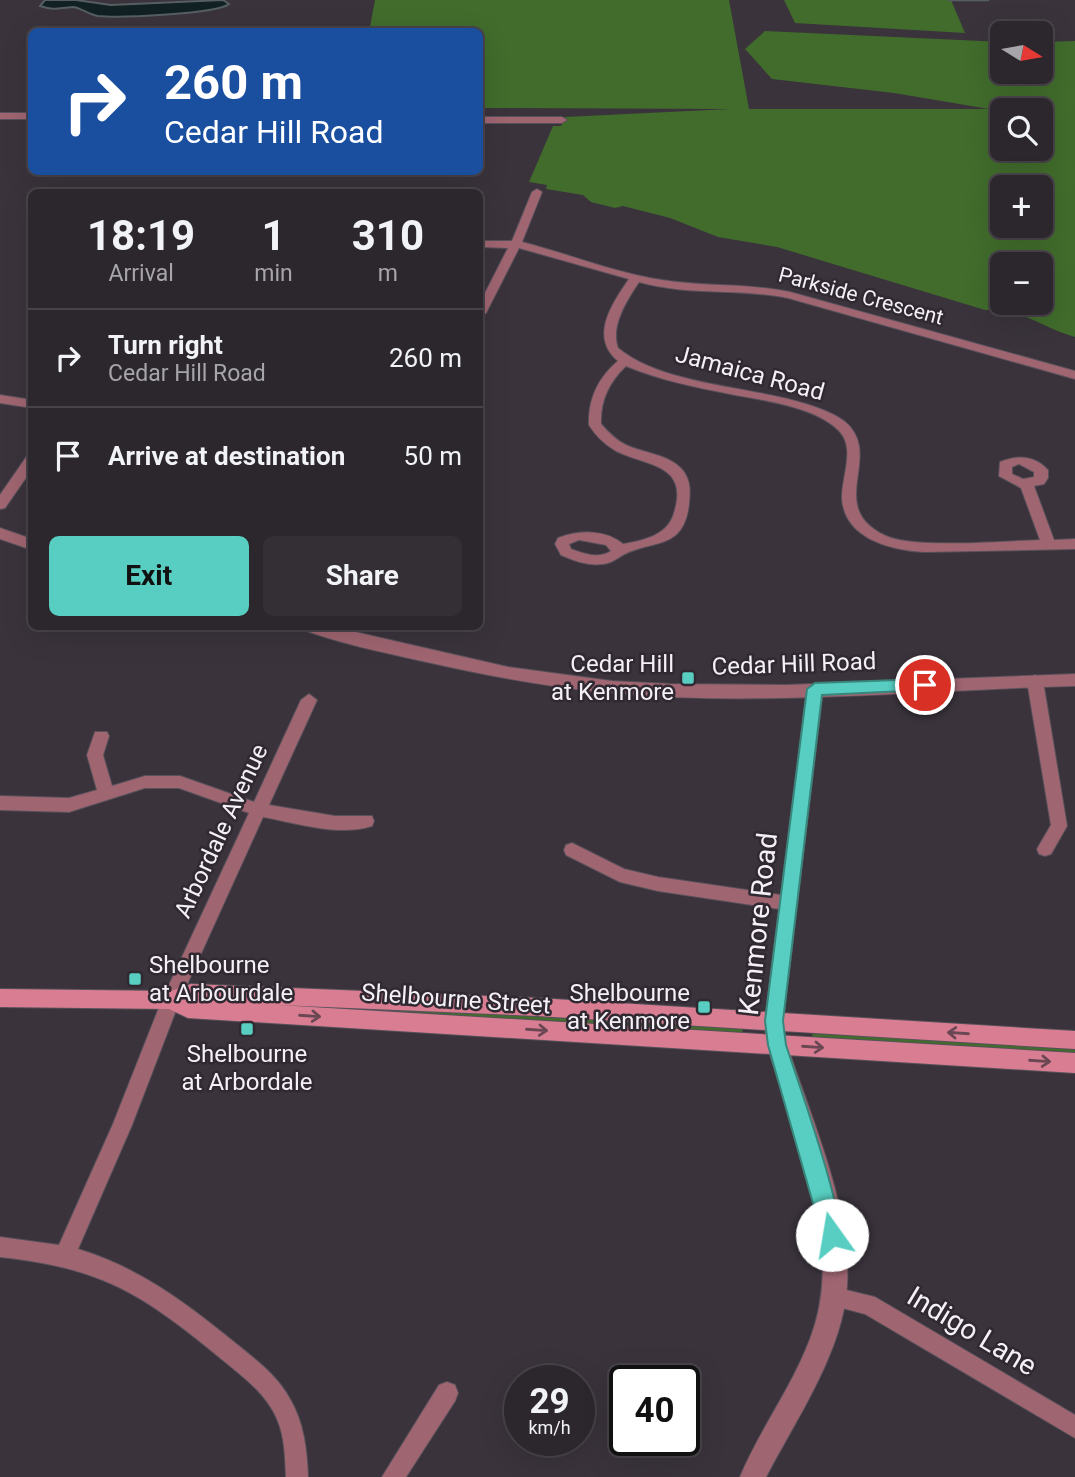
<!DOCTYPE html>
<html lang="en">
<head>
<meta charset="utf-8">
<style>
	body { margin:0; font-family:Roboto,sans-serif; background:#342e35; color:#f1f3f6; height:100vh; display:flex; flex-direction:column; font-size:26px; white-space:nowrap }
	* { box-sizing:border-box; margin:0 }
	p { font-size:23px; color:#a6a5aa }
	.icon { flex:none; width:38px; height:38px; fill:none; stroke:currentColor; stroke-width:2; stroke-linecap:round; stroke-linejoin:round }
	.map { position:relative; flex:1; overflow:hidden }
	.details { position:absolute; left:28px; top:189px; width:455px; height:441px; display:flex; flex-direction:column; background:#2c262d; border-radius:10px; box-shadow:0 7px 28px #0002,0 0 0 2px #484349 }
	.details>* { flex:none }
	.guide { position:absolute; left:28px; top:28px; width:455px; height:147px; border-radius:10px; box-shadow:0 7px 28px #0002,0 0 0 2px #484349; background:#1a4fa0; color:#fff; overflow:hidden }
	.needle { width:46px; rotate:101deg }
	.buttons { position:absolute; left:990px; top:21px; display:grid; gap:14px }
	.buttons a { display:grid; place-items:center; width:63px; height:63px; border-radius:10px; background:#2c262d; box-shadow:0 7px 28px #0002,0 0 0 2px #484349; font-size:35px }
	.speed { position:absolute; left:504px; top:1365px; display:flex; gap:14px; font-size:35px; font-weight:700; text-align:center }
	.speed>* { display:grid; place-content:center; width:91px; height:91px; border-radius:50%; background:#2c262d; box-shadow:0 7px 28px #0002,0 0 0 2px #484349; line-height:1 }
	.speed small { font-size:18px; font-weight:400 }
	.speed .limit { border:4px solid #111; border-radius:10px; background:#fff; color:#111 }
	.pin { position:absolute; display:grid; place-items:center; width:60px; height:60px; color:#fff; margin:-30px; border:4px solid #fff; border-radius:50%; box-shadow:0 2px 7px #0007 }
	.me { position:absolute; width:77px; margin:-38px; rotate:347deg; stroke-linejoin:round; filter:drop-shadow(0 0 5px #0008) }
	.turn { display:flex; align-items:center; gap:24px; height:147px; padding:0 21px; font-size:32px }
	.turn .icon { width:91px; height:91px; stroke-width:2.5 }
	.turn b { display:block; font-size:49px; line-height:60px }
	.eta { display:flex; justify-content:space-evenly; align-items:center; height:119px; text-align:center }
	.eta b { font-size:42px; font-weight:700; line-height:49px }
	.button { display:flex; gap:14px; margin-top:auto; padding:14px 21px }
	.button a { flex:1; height:80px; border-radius:10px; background:#57cec1; color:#111; font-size:28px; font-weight:700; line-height:80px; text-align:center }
	.button a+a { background:#342e35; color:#f1f3f6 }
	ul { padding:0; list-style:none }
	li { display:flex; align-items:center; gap:21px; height:98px; padding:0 21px; border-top:2px solid #484349 }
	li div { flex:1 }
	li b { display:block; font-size:26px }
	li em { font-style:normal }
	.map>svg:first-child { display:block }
</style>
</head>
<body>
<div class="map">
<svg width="1075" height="1477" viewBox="0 0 1075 1477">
	<rect width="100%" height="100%" fill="#3a333c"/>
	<!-- green -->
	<path fill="#416c2c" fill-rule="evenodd" d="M375 0H729L749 109H989L894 93 772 79 745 49 765 31 1003 42V72H1041V42L1075 41V337C1041 328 1023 308 985 310L777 247 718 237 670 218 623 206 615 208 591 202 583 195 546 189 547 185 529 182 553 126H561L565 117 730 109 480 108V32H369ZM1003 110H1041V149H1003ZM1003 187H1041V226H1003ZM1003 264H1041V303H1003Z
		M784 0H951L965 33 795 23Z
		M203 996 537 1011 743 1028 742 1035 200 1006Z
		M812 1028 1075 1045V1059L813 1043Z"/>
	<!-- water -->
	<path fill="#112022" stroke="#555e62" stroke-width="2" d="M45 0H76L111 5 223 0 229 4C217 14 118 18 98 16 90 15 79 7 73 7 58 8 56 11 40 6Z"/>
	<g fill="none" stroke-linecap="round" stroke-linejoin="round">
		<!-- stream -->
		<path stroke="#555e62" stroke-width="2.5" d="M949 0H988"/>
		<!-- minor casing -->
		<g stroke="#58515a" stroke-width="2">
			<path id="minor" d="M0 113H32V119H0Z
				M480 117H562L567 120 562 123H480Z
				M537 189 542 192 522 242C569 254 615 273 662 280 705 287 748 283 790 292L1075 371V379L788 298C739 288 688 296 639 282 627 300 610 326 618 348 662 385 750 386 806 404 819 408 833 413 844 421 886 455 823 507 886 536 914 549 1005 541 1040 540L1021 488 999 476 1000 462C1018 455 1034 455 1048 470V478L1044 484 1034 486 1054 540 1075 539V549L924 552C891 550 845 539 842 499 841 476 858 446 836 428 811 406 761 400 730 394 694 387 660 380 626 366 609 382 600 401 601 424 609 433 616 440 626 445 645 454 671 454 684 472 691 482 690 493 689 504 684 548 657 540 627 553 619 556 614 563 603 564 589 566 574 561 561 555L555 544 558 538C578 530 605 529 623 544 641 541 666 536 673 516 691 464 649 467 616 451 604 444 596 436 589 425 588 399 598 378 618 361 589 337 612 304 629 279L519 248 486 313 480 316V303L508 248 480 247V241H512L532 192ZM1019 464 1034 472V477L1023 479 1012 474V467ZM579 540 606 545 611 551C599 559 584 554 571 549L569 544Z
				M0 395 32 400V408L0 403Z
				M32 455V469L5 508 0 509V495L27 456Z
				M1035 675 1043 681 1067 826 1051 854 1045 856 1039 854 1037 849 1051 825 1027 681Z
				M815 683 823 689 783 1021 780 1027 774 1029 768 1027 765 1021 779 909 658 891 620 882 566 855 564 850 566 845 572 843 624 869 658 877 781 895 807 689Z
				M309 694 317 700 269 805 335 816H372L374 821 372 826C338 837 297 823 263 817L180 1000 132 1125 78 1249C138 1267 186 1303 234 1342 255 1359 277 1375 290 1399 304 1423 307 1450 308 1477H286C285 1458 285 1437 277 1419 266 1393 241 1375 219 1357 141 1293 102 1268 0 1257V1237L59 1245 113 1124 162 1000 249 813 179 788H145L69 812 0 810V796L69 798 97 790 87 755 95 732H107L109 736 103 755 112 786 145 776H180L254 802 301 700Z
				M834 1287 875 1297 1075 1415V1438L865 1314 827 1304 824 1297 827 1290Z
				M447 1382 455 1385 458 1393 455 1401 406 1477H382L439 1385Z"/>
		</g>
		<!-- tertiary casing -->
		<g stroke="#58515a" stroke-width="2">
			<path id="tertiary" d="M0 528 32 539V550L0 539Z
				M302 626H329L508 667 612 681 670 684 786 685 1075 674V686C920 690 764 707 610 693 546 687 484 675 422 661 382 652 342 644 304 630Z
				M774 1012 781 1015 787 1045C812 1121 856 1217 846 1297 838 1359 794 1423 766 1477H740C760 1429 792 1387 810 1339 847 1244 795 1137 767 1045L764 1021 767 1015Z"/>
		</g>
		<!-- secondary casing -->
		<g stroke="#58515a" stroke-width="2">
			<path id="secondary" d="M191 984 537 998 1075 1031V1049L537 1016 278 1005 1075 1053V1073L188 1018 169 1009 0 1007V989L171 991Z"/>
		</g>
		<!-- minor -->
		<use href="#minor" fill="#9f6571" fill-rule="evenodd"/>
		<!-- tertiary -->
		<use href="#tertiary" fill="#9f6571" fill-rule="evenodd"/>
		<!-- secondary -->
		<use href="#secondary" fill="#d97e92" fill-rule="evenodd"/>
	</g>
	<!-- one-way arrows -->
	<defs><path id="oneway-shaft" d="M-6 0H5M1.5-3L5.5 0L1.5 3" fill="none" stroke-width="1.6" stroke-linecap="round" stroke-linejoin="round" transform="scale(1.75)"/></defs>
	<g stroke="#6b4754">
		<use href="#oneway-shaft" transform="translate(310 1016) rotate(4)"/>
		<use href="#oneway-shaft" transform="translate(537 1030) rotate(4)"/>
		<use href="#oneway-shaft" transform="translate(958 1033) rotate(-176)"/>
		<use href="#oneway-shaft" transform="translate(813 1047) rotate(4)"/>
		<use href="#oneway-shaft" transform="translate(1040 1061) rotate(4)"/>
	</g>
	<!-- route -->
	<path fill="#57cec1" stroke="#39867d" stroke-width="2" d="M925 679 933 685 925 690 822 695 783 1021 786 1045C796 1076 848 1221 839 1242L832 1245 824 1242 768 1045 765 1021 807 689 815 683Z"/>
	<!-- markers -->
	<g fill="#57cec1" stroke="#302932" stroke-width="2.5">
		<rect x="681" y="671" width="14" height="14" rx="3.5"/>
		<rect x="128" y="972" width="14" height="14" rx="3.5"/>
		<rect x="697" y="1000" width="14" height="14" rx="3.5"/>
		<rect x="240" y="1022" width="14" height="14" rx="3.5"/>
	</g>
	<g text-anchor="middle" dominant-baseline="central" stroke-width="5" stroke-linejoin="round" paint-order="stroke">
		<!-- far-street labels -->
		<g font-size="21" fill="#f4f0f6" stroke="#302932">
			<text transform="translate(861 296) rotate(15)">Parkside Crescent</text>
		</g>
		<!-- street labels -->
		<g font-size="24" fill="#f4f0f6" stroke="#302932">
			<text transform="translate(750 373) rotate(15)">Jamaica Road</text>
			<text transform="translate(794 664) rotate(-2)">Cedar Hill Road</text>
			<text transform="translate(221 831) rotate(-65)">Arbordale Avenue</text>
			<text transform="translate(456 999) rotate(4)">Shelbourne Street</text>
		</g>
		<!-- poi labels -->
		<g font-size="24" fill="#f4f0f6" stroke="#302932" text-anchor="end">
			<text x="674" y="664">Cedar Hill<tspan x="674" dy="28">at Kenmore</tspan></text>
			<text x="149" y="965" text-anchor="start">Shelbourne<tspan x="149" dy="28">at Arbourdale</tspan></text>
			<text x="690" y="993">Shelbourne<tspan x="690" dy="28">at Kenmore</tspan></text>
			<text x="247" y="1054" text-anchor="middle">Shelbourne<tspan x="247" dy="28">at Arbordale</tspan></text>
		</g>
		<!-- near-street labels -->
		<g font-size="28" fill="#f4f0f6" stroke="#302932">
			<text transform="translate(758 924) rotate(-84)">Kenmore Road</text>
			<text transform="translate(972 1331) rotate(31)">Indigo Lane</text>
		</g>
	</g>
</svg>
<div class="buttons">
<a><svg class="needle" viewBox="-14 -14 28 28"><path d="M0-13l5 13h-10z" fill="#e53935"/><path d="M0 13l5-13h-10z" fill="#a6a5aa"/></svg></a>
<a><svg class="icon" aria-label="search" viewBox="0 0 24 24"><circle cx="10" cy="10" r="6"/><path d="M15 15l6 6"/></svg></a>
<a>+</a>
<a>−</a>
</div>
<div class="speed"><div>29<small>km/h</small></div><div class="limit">40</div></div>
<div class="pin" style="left:925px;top:685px;background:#d93025"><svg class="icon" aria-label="arrive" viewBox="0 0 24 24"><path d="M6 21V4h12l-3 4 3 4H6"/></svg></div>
<svg class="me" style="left:832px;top:1235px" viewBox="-20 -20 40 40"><circle r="19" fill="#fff"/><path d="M0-13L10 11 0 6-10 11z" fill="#57cec1"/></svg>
<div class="guide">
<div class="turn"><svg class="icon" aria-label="right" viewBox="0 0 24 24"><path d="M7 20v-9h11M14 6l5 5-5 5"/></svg><div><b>260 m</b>Cedar Hill Road</div></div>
</div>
<section class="details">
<div class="eta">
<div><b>18:19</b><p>Arrival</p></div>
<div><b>1</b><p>min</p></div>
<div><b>310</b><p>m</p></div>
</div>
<ul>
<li><svg class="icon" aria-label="right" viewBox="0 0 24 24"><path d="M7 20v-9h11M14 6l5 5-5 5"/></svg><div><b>Turn right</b><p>Cedar Hill Road</p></div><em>260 m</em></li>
<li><svg class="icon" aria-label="arrive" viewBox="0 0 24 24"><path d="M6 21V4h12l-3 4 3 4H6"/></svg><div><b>Arrive at destination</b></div><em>50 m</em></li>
</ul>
<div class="button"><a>Exit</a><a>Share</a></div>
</section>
</div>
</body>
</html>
